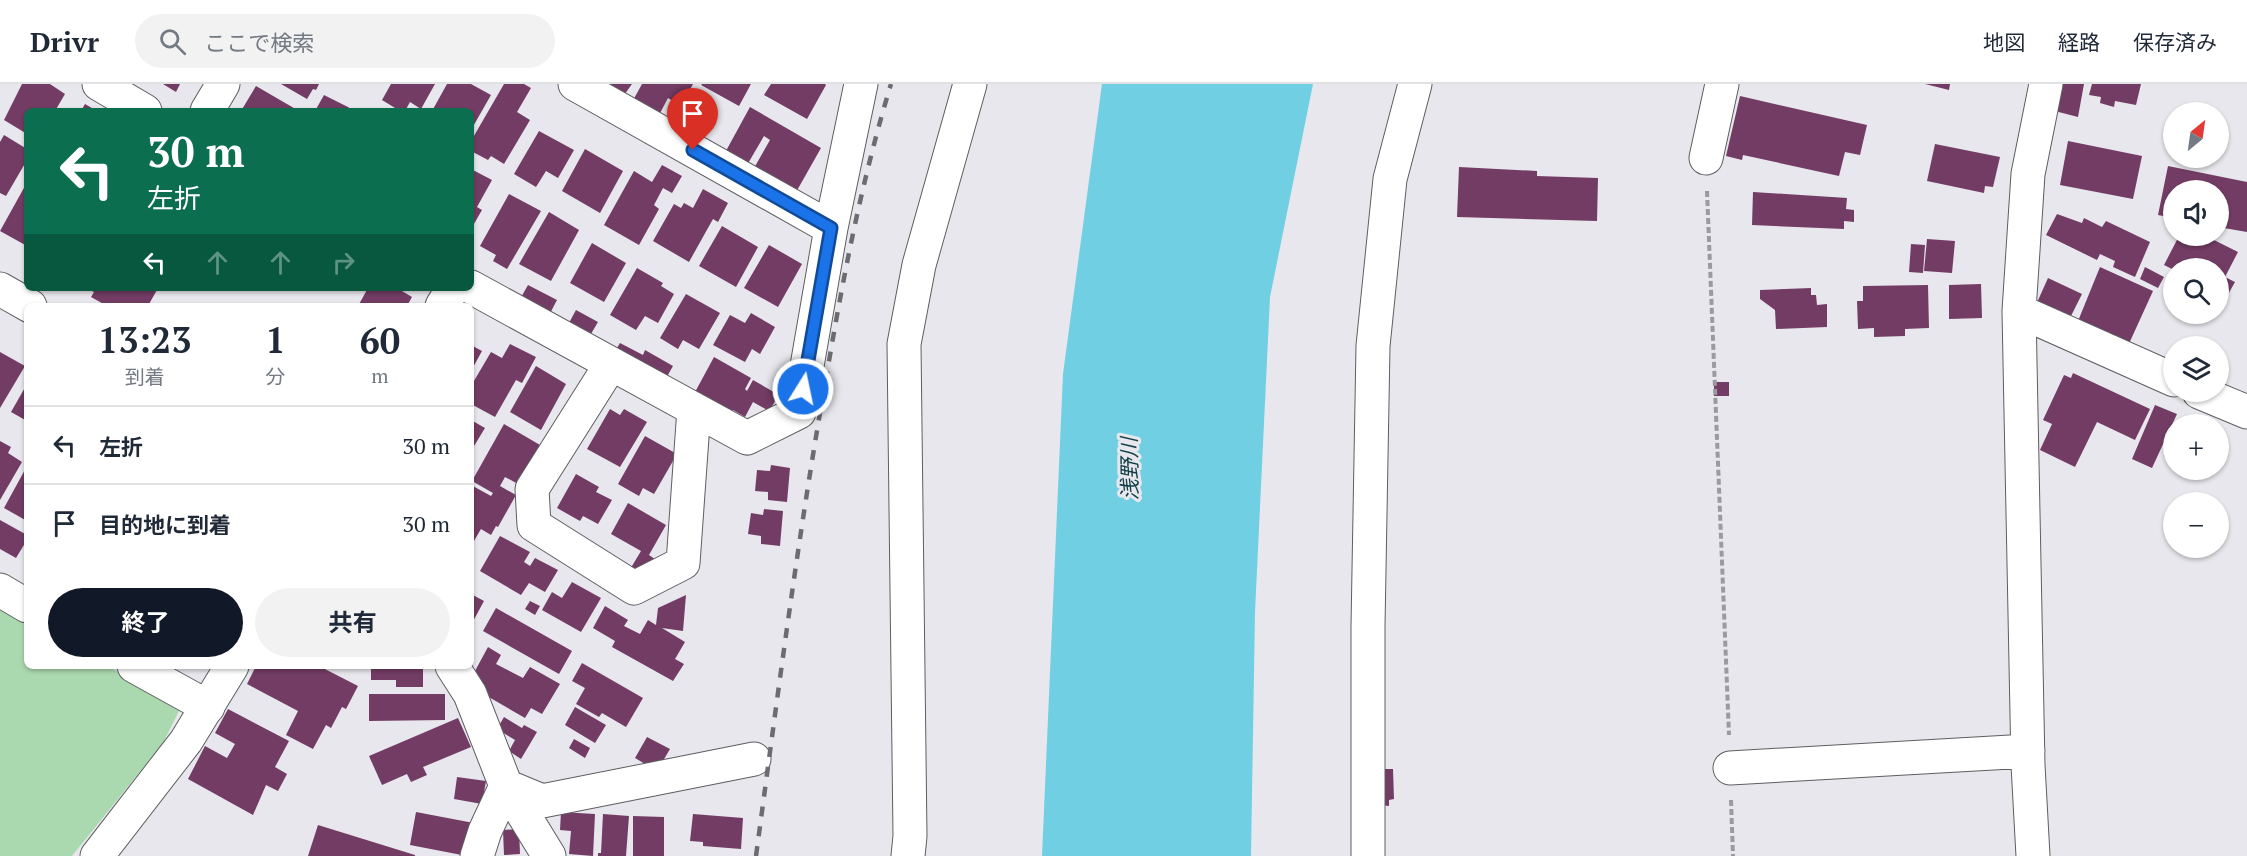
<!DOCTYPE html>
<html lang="ja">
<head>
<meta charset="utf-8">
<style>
	body { margin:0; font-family:"PT Serif","Noto Sans JP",serif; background:#f2f2f3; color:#1f2937; height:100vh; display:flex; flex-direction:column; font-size:22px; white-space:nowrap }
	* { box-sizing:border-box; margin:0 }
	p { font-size:20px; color:#747a83 }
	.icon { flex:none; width:33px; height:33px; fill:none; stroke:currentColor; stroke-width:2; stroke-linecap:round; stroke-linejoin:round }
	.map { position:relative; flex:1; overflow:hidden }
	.sheet { position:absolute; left:24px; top:219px; width:450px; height:366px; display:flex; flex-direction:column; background:#fff; border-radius:9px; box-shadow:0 2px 4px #0004 }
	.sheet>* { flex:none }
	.top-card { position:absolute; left:24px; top:24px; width:450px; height:183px; border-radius:9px; box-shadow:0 2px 4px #0004; background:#0b6e4f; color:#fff; overflow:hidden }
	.needle { width:39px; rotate:29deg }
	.tools { position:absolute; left:2163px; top:18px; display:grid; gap:12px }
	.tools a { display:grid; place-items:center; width:66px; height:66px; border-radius:50%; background:#fff; box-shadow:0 2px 4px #0004; font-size:30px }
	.pin { position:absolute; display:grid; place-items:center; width:51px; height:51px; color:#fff; margin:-62px -26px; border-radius:50% 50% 50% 0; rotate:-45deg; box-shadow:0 0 6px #0007 }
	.pin .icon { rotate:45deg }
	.me { position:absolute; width:66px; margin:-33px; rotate:10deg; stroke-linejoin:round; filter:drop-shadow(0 0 4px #0008) }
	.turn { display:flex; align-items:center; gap:21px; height:126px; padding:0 24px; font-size:27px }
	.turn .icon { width:78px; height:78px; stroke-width:2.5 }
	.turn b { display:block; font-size:42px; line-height:51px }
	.lanes { display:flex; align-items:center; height:57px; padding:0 24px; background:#0003; justify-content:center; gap:30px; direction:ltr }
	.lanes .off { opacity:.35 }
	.eta { display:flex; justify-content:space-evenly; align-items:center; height:102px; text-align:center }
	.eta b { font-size:36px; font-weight:700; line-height:42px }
	.cta { display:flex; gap:12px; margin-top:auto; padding:12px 24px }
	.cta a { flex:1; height:69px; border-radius:36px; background:#111827; color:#fff; font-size:24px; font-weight:700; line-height:69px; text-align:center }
	.cta a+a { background:#f2f2f3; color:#1f2937 }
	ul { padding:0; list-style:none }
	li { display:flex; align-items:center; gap:18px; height:78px; padding:0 24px; border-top:2px solid #e0e1e3 }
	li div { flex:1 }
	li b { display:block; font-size:22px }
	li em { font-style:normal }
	header { display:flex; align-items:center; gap:36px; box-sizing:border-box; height:84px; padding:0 30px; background:#fff; border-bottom:2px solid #e0e1e3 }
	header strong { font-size:28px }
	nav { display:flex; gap:33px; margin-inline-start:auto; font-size:21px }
	.search { width:420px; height:54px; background:#f2f2f3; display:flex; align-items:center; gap:15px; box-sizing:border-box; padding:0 21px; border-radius:33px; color:#747a83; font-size:22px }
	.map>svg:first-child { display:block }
</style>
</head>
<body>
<header>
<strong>Drivr</strong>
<div class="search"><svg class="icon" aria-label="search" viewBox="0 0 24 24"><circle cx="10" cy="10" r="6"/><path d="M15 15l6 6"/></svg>ここで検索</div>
<nav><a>地図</a><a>経路</a><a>保存済み</a></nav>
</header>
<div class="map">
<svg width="2247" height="772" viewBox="0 0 2247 772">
	<rect width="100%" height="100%" fill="#e8e7ed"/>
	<!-- green -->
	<path fill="#abd9af" d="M0 523 27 538V582H107L181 623 163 659 72 772H0Z"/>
	<!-- water -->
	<path fill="#70cfe3" d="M1102 0H1313L1270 213 1255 528 1251 772H1042L1063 290Z"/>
	<!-- building -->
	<path fill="#733c64" d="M22 0H50L65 10 55 27H27V50L4 36Z
		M163 0H180L176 8Z
		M281 0H319L316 6 313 5 307 15Z
		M391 0H435L421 25 410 18 405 27H400L382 16Z
		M447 0H471L491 11 471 46V27H432Z
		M504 0H524L531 4 517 28 530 36 504 80 491 72 488 76 471 67V57Z
		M596 0H632L622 14Z
		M642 0H693L681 22 668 14 657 35 631 20Z
		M702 0H751L739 22 701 1Z
		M771 0H825L826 1 807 35 764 11Z
		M1925 0H1950L1949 6Z
		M2057 0H2084L2078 33 2051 26Z
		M2092 0H2141L2136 21 2115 17 2114 23 2100 19 2101 13 2089 11Z
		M256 2 299 27H241Z
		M324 11 348 23 353 27H315Z
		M1740 12 1867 41 1860 71 1845 68 1839 92 1743 71 1742 76 1726 72Z
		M85 20 97 27H81Z
		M750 23 821 64 795 110 753 86 770 56 764 52 743 88 721 76Z
		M539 47 574 66 558 94 546 87 536 103 514 90Z
		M4 51 27 65V76L6 112 0 109V58Z
		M2068 57 2142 72 2133 115 2060 101Z
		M1935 60 2000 73 1993 103 1985 102 1984 109 1927 97Z
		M585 65 623 87 600 129 562 107Z
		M662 81 682 92 672 109 663 104 654 121 659 125 639 161 604 141 634 87 652 98Z
		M2168 82 2247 98V148L2218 143V106H2174V134L2158 131Z
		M1459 83 1537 87V92L1598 94 1597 137 1457 133Z
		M471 85 492 96 477 123 482 126 471 145Z
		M25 102 27 103V162L0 147Z
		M703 105 728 119 718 138 713 135 689 178 653 157 674 120 681 124 684 119 693 124Z
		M1753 108 1847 114 1846 125 1854 126V138L1844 137V145L1752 141Z
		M509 110 541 127 507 185 493 177 496 171 480 162Z
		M549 128 579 146 551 197 519 180Z
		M2057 130 2082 139 2084 134 2102 143 2106 137 2150 158 2135 193 2113 183 2115 177 2100 170 2097 176 2046 151Z
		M722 142 758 163 736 203 699 182Z
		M2179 152H2206L2238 168 2225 193 2235 198 2221 223 2218 222V184L2174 186 2164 181Z
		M1927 155 1955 157 1952 189 1924 187Z
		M592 159 626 179 604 218 570 199Z
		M1911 160 1925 161 1923 189 1909 188Z
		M769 161 802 180 778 223 744 204Z
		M2100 183 2153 207 2127 264 2076 242Z
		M2145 183 2164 193 2158 204 2140 195Z
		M637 184 663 199 661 202 674 210 658 239 645 232 636 246 610 231Z
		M2048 194 2082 210 2068 238 2035 223Z
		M1981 200 1982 234 1949 235V201Z
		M528 201 557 216 546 237 515 224Z
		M1928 201 1929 244 1905 245V252L1874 253V244L1858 245 1857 217H1863V202Z
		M86 204H158L148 222H107L91 213 94 208Z
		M368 204H397L412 213 407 222H358Z
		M1811 204V211H1816L1817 221 1827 220V243L1776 245 1775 226 1760 215V206Z
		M686 210 720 229 699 265 683 256 678 265 660 254Z
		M576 226 598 238 585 260 564 248Z
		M751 229 775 243 760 270 752 265 745 278 713 261 730 231 745 239Z
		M620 259 643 271 645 266 673 282 660 305 612 272Z
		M510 260 536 273 522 299 516 296 495 333 471 320V302L491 268 502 274Z
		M471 261 482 267 471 287Z
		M0 268 25 282 0 324Z
		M714 273 751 294 745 305 747 307 753 296 779 311 769 327 753 318 745 333 733 326 731 330 694 310Z
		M536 282 566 300 541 346 510 328Z
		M2073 289 2150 325 2135 356 2097 338 2075 383 2040 366 2052 340 2043 336 2064 291 2071 294Z
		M1714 298H1729V312H1714Z
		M27 300V337L11 328Z
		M2155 321 2177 330 2152 384 2132 375Z
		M610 325 620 331 624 325 647 338 620 383 587 365Z
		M471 336 485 344 471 367Z
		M504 340 540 361 518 400 505 393 500 402 516 411 498 443 496 442 491 451 481 445 471 462V401L491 412 493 409 472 397Z
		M645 352 677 370 654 410 643 404 639 412 618 400Z
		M0 357 11 363 8 369 22 378 0 416Z
		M771 381 790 384 787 418 768 416V408L755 407 757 386 770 387Z
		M27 382V437L4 424Z
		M576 390 599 403 596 408 612 416 598 440 583 432 580 437 557 424Z
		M628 419 666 441 649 471 659 478 629 487 641 467 611 450Z
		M764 425 783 427 780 462 761 460V452L748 450 751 429 763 431Z
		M0 436 27 451V456L16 474 0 465Z
		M500 452 530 468 524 478 530 482 535 474 558 486 545 508 529 499 521 511 480 487Z
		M572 498 601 514 581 548 542 526 552 508 562 514Z
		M471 510 484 517 471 541Z
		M686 511 683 547 662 544 685 558 675 575 684 580 673 597 612 563 615 557 593 544 605 522 628 536 624 542 640 550 648 536 656 541 658 524Z
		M530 517 540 522 535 531 525 525Z
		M496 524 572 567 559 590 483 547Z
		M488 563 501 571 496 580 523 594 530 583 560 600 542 630 531 624 525 634 480 608 469 598Z
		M582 579 643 614 626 643 602 629 599 633 576 620 585 604 572 597Z
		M256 582H319L358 602 346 625 342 623 331 644 326 641 313 665 286 651 298 627 247 600Z
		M371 582H423V603H396V596H371Z
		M369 610H445V636L369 637Z
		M575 623 606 641 595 659 565 641Z
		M228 625 289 657 275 683 287 690 278 707 266 701 253 731 188 695 205 662 227 674 235 660 215 649Z
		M504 633 522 644 524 641 537 648 521 675 509 667 515 656 497 645Z
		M458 634 471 663 423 683 427 691 411 698 407 690 382 701 369 672Z
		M647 653 670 665 657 687 635 674Z
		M574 655 590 664 585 674 569 664Z
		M1376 685H1393L1394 715 1389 716V722L1380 721Z
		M457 693 486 697 482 720 454 715Z
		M416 728 479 740 467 772 410 761Z
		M561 728 595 730 593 772 569 770 571 747 560 746Z
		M603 730 629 732 626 772H598V769H601Z
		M693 730 743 734 741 765 703 762V758L690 757Z
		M633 732 664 733V772H633Z
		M318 741 415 771V772H308Z
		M519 745 520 770 504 771 503 746Z"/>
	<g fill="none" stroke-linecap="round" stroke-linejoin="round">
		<!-- street casing -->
		<g stroke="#5e5e62" stroke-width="35">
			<path id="street" d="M99 0 145 27
				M575 0 831 144
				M207 27 223 0
				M1706 74 1722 0
				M471 203 747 354 799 328 831 144 861 0
				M0 205 30 222
				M442 222 453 204
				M2019 227 2174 296
				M611 280 532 405 534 441 634 504 683 479 694 325
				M2199 308 2247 328
				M452 582 470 610 506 702 485 747 477 772
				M1730 684 2028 667
				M506 702 542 717 754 675
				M506 702 549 772
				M97 772 186 657 232 582
				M1368 772V542L1373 262 1390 95 1415 0
				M2033 772 2028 681 2019 227 2028 90 2046 0"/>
		</g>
		<!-- secondary casing -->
		<g stroke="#5e5e62" stroke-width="35">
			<path id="secondary" d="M0 506 27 522
				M134 582 208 623
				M908 772 910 752 904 260 919 181 970 0"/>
		</g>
		<!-- path -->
		<path stroke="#9b9b9f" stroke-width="4" stroke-dasharray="6 3" stroke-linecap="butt" d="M1707 107 1729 651
			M1731 716 1733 772"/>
		<!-- street -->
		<use href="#street" stroke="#fff" stroke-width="33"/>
		<!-- secondary -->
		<use href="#secondary" stroke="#fff" stroke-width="33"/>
		<!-- rail -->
		<path stroke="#6c6b6f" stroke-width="4.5" stroke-dasharray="10 10" stroke-linecap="butt" d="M756 772C778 609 799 445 828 283 844 188 863 92 891 0"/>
	</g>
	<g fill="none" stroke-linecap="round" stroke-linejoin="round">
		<!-- route casing -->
		<g stroke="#114b97" stroke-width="15">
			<path id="route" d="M693 66 831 144 803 305"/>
		</g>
		<!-- route -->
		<use href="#route" stroke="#1a73e8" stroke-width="10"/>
	</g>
	<g text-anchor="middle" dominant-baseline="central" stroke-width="6" stroke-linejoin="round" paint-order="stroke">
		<!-- water labels -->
		<g font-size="21" font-style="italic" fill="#103d46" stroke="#e8e7ed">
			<text transform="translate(1129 385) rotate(-91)">浅野川</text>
		</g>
	</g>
</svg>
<div class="tools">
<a><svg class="needle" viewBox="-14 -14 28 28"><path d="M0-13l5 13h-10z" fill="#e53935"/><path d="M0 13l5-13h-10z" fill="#747a83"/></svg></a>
<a><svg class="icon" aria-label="sound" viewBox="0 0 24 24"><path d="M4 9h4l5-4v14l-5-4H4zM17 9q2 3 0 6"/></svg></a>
<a><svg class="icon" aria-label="search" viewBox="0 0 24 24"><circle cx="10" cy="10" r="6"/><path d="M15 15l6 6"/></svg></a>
<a><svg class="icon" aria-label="layers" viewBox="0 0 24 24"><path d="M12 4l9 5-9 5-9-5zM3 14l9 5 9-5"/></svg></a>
<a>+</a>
<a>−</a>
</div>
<div class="pin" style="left:693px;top:66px;background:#d93025"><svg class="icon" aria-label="arrive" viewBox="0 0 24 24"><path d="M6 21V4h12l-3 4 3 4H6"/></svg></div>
<svg class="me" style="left:803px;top:305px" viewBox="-20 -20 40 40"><circle r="17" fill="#1a73e8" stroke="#fff" stroke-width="3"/><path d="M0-11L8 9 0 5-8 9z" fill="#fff"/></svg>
<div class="top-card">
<div class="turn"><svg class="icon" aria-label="left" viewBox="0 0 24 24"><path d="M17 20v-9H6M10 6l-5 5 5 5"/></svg><div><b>30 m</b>左折</div></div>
<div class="lanes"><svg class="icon" aria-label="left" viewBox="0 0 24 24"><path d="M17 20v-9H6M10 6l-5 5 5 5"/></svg><svg class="icon off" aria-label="ahead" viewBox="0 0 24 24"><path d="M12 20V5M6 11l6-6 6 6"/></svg><svg class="icon off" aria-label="ahead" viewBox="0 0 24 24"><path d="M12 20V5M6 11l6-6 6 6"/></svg><svg class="icon off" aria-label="right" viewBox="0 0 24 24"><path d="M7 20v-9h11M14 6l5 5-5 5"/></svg></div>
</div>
<section class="sheet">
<div class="eta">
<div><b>13:23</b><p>到着</p></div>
<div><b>1</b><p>分</p></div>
<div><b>60</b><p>m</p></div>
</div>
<ul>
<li><svg class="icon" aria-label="left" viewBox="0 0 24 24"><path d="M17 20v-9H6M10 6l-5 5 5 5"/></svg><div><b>左折</b></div><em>30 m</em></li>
<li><svg class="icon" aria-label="arrive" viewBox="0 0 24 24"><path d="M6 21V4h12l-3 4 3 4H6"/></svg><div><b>目的地に到着</b></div><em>30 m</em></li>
</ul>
<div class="cta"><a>終了</a><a>共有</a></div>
</section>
</div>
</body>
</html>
